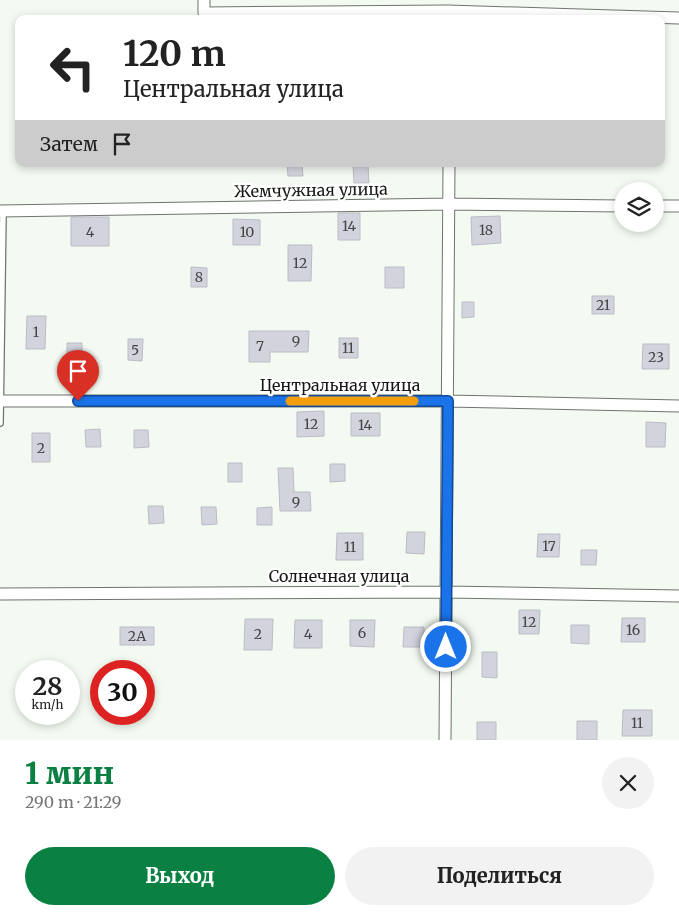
<!DOCTYPE html>
<html lang="ru">
<head>
<meta charset="utf-8">
<style>
	body { margin:0; font-family:Merriweather,serif; background:#f2f2f2; color:#222; height:100vh; display:flex; flex-direction:column; font-size:19px; white-space:nowrap }
	* { box-sizing:border-box; margin:0 }
	p { font-size:16px; color:#767676 }
	.icon { flex:none; width:28px; height:28px; fill:none; stroke:currentColor; stroke-width:2; stroke-linecap:round; stroke-linejoin:round }
	.map { position:relative; height:740px; overflow:hidden }
	.sheet { display:flex; flex-direction:column; background:#fff; flex:1 }
	.sheet>* { flex:none }
	.banner { position:absolute; left:15px; top:15px; width:650px; height:152px; border-radius:10px; box-shadow:0 2px 8px #0003; background:#fff; color:#222; overflow:hidden }
	.buttons { position:absolute; left:614px; top:182px; display:grid; gap:10px }
	.buttons a { display:grid; place-items:center; width:50px; height:50px; border-radius:50%; background:#fff; box-shadow:0 2px 8px #0003; font-size:25px }
	.speed { position:absolute; left:15px; top:660px; display:flex; gap:10px; font-size:25px; font-weight:700; text-align:center }
	.speed>* { display:grid; place-content:center; width:65px; height:65px; border-radius:50%; background:#fff; box-shadow:0 2px 8px #0003; line-height:1 }
	.speed small { font-size:12px; font-weight:400 }
	.speed .limit { border:8px solid #d22; background:#fff; color:#111 }
	.pin { position:absolute; display:grid; place-items:center; width:42px; height:42px; color:#fff; margin:-51px -21px; border-radius:50% 50% 50% 0; rotate:-45deg; box-shadow:0 0 5px #0007 }
	.pin .icon { rotate:45deg }
	.me { position:absolute; width:55px; margin:-28px; rotate:0deg; stroke-linejoin:round; filter:drop-shadow(0 0 4px #0008) }
	.turn { display:flex; align-items:center; gap:18px; height:105px; padding:0 25px; font-size:22px }
	.turn .icon { width:65px; height:65px; stroke-width:2.5 }
	.turn b { display:block; font-size:35px; line-height:42px }
	.then { display:flex; align-items:center; height:48px; padding:0 25px; background:#0003; gap:10px; font-size:19px }
	.round { display:grid; place-items:center; flex:none; width:52px; height:52px; border-radius:26px; background:#f2f2f2 }
	.summary { display:flex; align-items:center; justify-content:space-between; height:85px; padding:0 25px }
	h1 { font-size:30px; font-weight:800; line-height:38px; color:#0b8043 }
	.button { display:flex; gap:10px; margin-top:auto; padding:10px 25px }
	.button a { flex:1; height:58px; border-radius:30px; background:#0b8043; color:#fff; font-size:20px; font-weight:800; line-height:58px; text-align:center }
	.button a+a { background:#f2f2f2; color:#222 }
	.map>svg:first-child { display:block }
</style>
</head>
<body>
<div class="map">
<svg width="679" height="740" viewBox="0 0 679 740">
	<rect width="100%" height="100%" fill="#f2faf1"/>
	<!-- building -->
	<path fill="#d2d3dd" stroke="#bbbcc6" d="M287 164H302L303 176H288Z
		M368 165 369 183H354L353 166Z
		M338 213H360V240H338Z
		M500 216 501 243 472 245 471 217Z
		M71 217H109V246H71Z
		M233 219 260 220V245H233Z
		M288 245H312L311 281H288Z
		M191 267 207 268V287H191Z
		M385 267H404V288H385Z
		M592 296H614V314H592Z
		M462 302H474V317L462 318Z
		M27 316H46L45 349H26Z
		M249 331H309L308 352H270V362H249Z
		M339 338H358V358H339Z
		M128 339H143L142 361 128 360Z
		M67 343H82V366H67Z
		M643 344H669V369H642Z
		M324 411V436L297 437V412Z
		M351 413H380V436H351Z
		M646 422 666 423 665 447H646Z
		M100 429 101 447H86L85 430Z
		M134 430H148L149 447 134 448Z
		M32 433H50V462H32Z
		M228 463H242V482H228Z
		M330 464H345V481L330 482Z
		M278 468H293L294 492H310L311 511H280Z
		M148 506H163L164 523 149 524Z
		M201 507H216L217 524 202 525Z
		M272 507V525H257V508Z
		M407 532H425L424 554 406 553Z
		M337 533H363V560H336Z
		M538 534H560L559 557H537Z
		M581 550H597L596 565H581Z
		M519 610H540L539 634H519Z
		M622 618H645V642H621Z
		M245 619H273L272 650H244Z
		M295 620H322V648H294Z
		M350 620H375L374 647 350 646Z
		M571 625H589V644L571 643Z
		M120 627H154V645H120Z
		M404 627H424V647H403Z
		M482 652H497V678L482 677Z
		M623 710H652V736H622Z
		M577 721H597V740H577Z
		M477 722H496V740H477Z"/>
	<g fill="none" stroke-linecap="round" stroke-linejoin="round">
		<!-- lane casing -->
		<g stroke="#6e756d" stroke-width="8">
			<path id="lane" d="M0 423 3 211"/>
		</g>
		<!-- street casing -->
		<g stroke="#6e756d" stroke-width="13">
			<path id="street" d="M204 0V13L448 11 679 18
				M655 206H679
				M0 211 449 204 622 206
				M0 401H448L679 406
				M0 594 446 592 679 596
				M445 740 449 164"/>
		</g>
		<!-- lane -->
		<use href="#lane" stroke="#fff" stroke-width="5.5"/>
		<!-- street -->
		<use href="#street" stroke="#fff" stroke-width="11"/>
	</g>
	<g fill="none" stroke-linecap="round" stroke-linejoin="round">
		<!-- route casing -->
		<g stroke="#114b97" stroke-width="12">
			<path id="route" d="M78 401H448L446 647"/>
		</g>
		<!-- route -->
		<use href="#route" stroke="#1a73e8" stroke-width="9"/>
		<!-- slow -->
		<path stroke="#f59e0b" stroke-width="9" d="M290 401H414"/>
	</g>
	<g text-anchor="middle" dominant-baseline="central" stroke-width="5" stroke-linejoin="round" paint-order="stroke">
		<!-- number labels -->
		<g font-size="14" fill="#444747">
			<text x="349" y="226">14</text>
			<text x="486" y="230">18</text>
			<text x="90" y="232">4</text>
			<text x="247" y="232">10</text>
			<text x="300" y="263">12</text>
			<text x="199" y="277">8</text>
			<text x="603" y="305">21</text>
			<text x="36" y="332">1</text>
			<text x="296" y="341">9</text>
			<text x="260" y="346">7</text>
			<text x="348" y="348">11</text>
			<text x="135" y="350">5</text>
			<text x="656" y="357">23</text>
			<text x="311" y="424">12</text>
			<text x="365" y="425">14</text>
			<text x="41" y="448">2</text>
			<text x="296" y="502">9</text>
			<text x="549" y="546">17</text>
			<text x="350" y="547">11</text>
			<text x="529" y="622">12</text>
			<text x="633" y="630">16</text>
			<text x="362" y="633">6</text>
			<text x="258" y="634">2</text>
			<text x="308" y="634">4</text>
			<text x="137" y="636">2А</text>
			<text x="637" y="723">11</text>
		</g>
		<!-- street labels -->
		<g font-size="16" fill="#151815" stroke="#fff">
			<text transform="translate(311 190) rotate(-1)">Жемчужная улица</text>
			<text x="340" y="385">Центральная улица</text>
			<text x="339" y="576">Солнечная улица</text>
		</g>
	</g>
</svg>
<div class="buttons">
<a><svg class="icon" aria-label="layers" viewBox="0 0 24 24"><path d="M12 4l9 5-9 5-9-5zM3 14l9 5 9-5"/></svg></a>
</div>
<div class="speed"><div>28<small>km/h</small></div><div class="limit">30</div></div>
<div class="pin" style="left:78px;top:401px;background:#d93025"><svg class="icon" aria-label="arrive" viewBox="0 0 24 24"><path d="M6 21V4h12l-3 4 3 4H6"/></svg></div>
<svg class="me" style="left:446px;top:647px" viewBox="-20 -20 40 40"><circle r="17" fill="#1a73e8" stroke="#fff" stroke-width="3"/><path d="M0-11L8 9 0 5-8 9z" fill="#fff"/></svg>
<div class="banner">
<div class="turn"><svg class="icon" aria-label="left" viewBox="0 0 24 24"><path d="M17 20v-9H6M10 6l-5 5 5 5"/></svg><div><b>120 m</b>Центральная улица</div></div>
<div class="then">Затем<svg class="icon" aria-label="arrive" viewBox="0 0 24 24"><path d="M6 21V4h12l-3 4 3 4H6"/></svg></div>
</div>
</div>
<section class="sheet">
<div class="summary"><div><h1>1 мин</h1><p>290 m · 21:29</p></div><a class="round"><svg class="icon" aria-label="close" viewBox="0 0 24 24"><path d="M6 6l12 12M18 6L6 18"/></svg></a></div>
<div class="button"><a>Выход</a><a>Поделиться</a></div>
</section>
</body>
</html>
